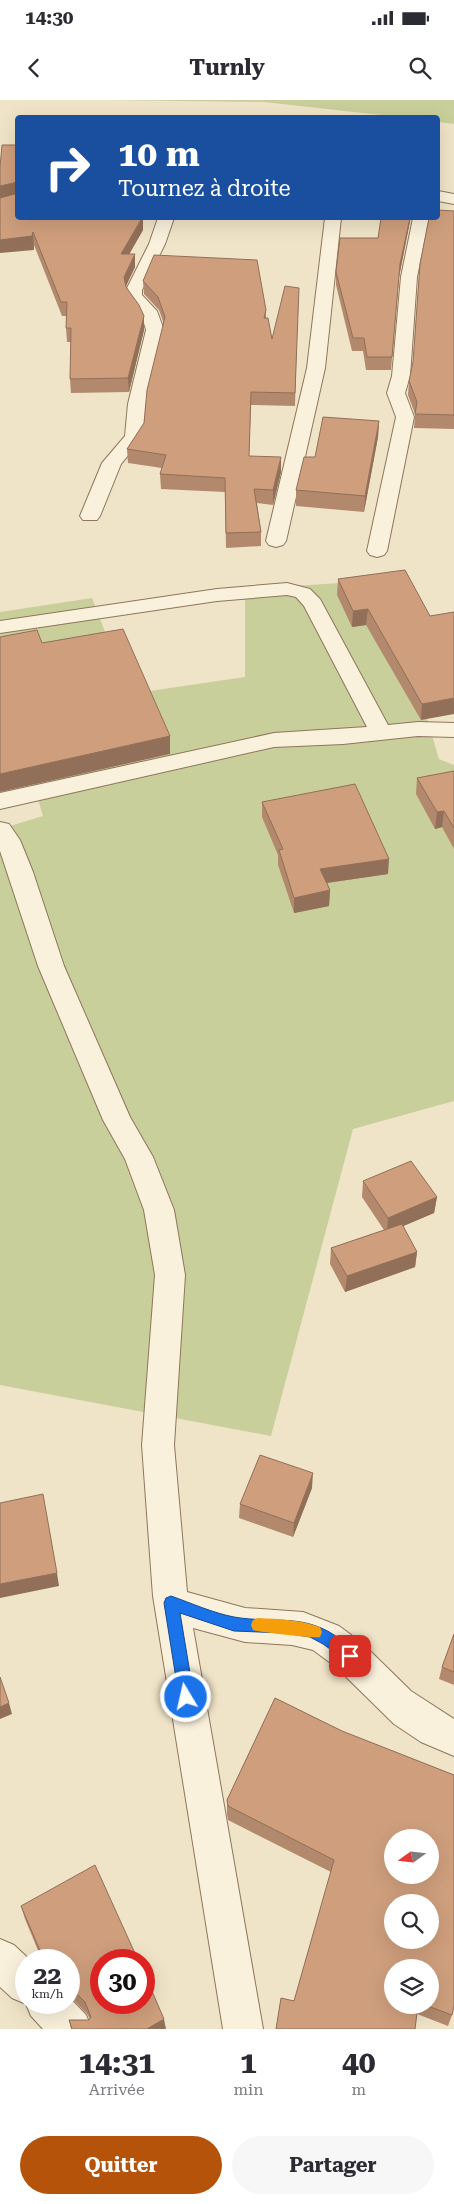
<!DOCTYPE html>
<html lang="fr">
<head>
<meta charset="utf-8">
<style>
	body { margin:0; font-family:"Roboto Serif",serif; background:#f7f7f7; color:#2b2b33; height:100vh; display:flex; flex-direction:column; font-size:19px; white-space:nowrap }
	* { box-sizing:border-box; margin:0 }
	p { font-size:16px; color:#7c7c81 }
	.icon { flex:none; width:28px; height:28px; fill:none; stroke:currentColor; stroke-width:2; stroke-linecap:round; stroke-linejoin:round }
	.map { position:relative; height:1929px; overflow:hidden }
	.side { display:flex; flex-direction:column; background:#fff; flex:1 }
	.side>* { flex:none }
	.top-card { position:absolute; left:15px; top:15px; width:425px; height:105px; border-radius:5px; box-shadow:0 5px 20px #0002; background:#1a4fa0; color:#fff; overflow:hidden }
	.needle { width:32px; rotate:255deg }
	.buttons { position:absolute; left:384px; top:1729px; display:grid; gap:10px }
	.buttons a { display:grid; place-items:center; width:55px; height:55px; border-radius:50%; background:#fff; box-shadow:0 5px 20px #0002; font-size:25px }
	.speed { position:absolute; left:15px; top:1849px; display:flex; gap:10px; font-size:25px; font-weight:700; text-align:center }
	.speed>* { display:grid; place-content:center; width:65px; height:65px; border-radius:50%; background:#fff; box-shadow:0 5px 20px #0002; line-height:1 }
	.speed small { font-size:12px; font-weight:400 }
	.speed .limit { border:8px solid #d22; background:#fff; color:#111 }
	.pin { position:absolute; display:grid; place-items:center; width:42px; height:42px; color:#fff; margin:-21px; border-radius:10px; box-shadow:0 2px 8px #0006 }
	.me { position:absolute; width:55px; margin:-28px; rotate:351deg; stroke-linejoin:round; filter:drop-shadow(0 0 4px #0008) }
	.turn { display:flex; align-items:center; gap:18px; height:105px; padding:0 20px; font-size:22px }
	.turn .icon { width:65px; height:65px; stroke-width:2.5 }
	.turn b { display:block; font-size:35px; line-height:42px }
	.eta { display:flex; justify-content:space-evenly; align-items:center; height:85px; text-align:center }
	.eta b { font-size:30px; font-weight:700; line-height:35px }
	.button { display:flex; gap:10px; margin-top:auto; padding:10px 20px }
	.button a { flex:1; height:58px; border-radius:30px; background:#b45309; color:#fff; font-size:20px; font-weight:700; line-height:58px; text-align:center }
	.button a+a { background:#f7f7f7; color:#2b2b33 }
	.status { display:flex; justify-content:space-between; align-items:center; height:35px; padding:0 25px; background:#fff; direction:ltr }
	.status svg { height:14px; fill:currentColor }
	header { display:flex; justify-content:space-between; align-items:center; height:65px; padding:0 20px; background:#fff; font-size:22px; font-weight:700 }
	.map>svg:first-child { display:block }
</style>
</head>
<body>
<div class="status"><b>14:30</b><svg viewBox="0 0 49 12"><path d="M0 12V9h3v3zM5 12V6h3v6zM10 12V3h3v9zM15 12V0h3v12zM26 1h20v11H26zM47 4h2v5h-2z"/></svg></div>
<header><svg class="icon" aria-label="back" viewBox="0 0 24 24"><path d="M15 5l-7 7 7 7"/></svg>Turnly<svg class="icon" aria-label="search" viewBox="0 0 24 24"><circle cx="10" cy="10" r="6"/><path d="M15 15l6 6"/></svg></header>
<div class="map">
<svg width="454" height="1929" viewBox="0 0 454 1929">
	<rect width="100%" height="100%" fill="#f0e4c8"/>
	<!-- green -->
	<path fill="#c9cf9b" d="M109 0H454V24L438 22V18L399 17 264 2Z
		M386 480 439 659 454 665V1001L353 1029 271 1336 0 1285V729L43 716 0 578V512L92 498 129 594 245 577V489Z"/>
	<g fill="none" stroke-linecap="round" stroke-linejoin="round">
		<!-- minor casing -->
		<g stroke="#8d765c" stroke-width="2">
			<path id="minor" d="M438 91 454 94V104L438 101Z
				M158 118H174L165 144 142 190V195L157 211 164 230 146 304 143 337 121 364 100 416 97 420H83L80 416 102 363 125 336 128 304 146 230C143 212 126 203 126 190L149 144Z
				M325 118H341L325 268 286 441 283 445 276 447 269 445 266 441 307 268Z
				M413 118H429L417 177 410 276 405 293 414 317 387 451 384 455 377 457 370 455 367 451 396 317 387 293 392 276 401 177Z
				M287 483 310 489 320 499 388 625 418 622 454 623V637L418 636 343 644 274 647 0 709V693L274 633 367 627 304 506 296 497 287 495 217 501 0 533V521L217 489Z
				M0 722 9 724 20 740 33 772 64 866 130 1017 153 1057 174 1110 185 1175 174 1345 187 1492 245 1508 303 1512 339 1526 362 1543 411 1591 454 1619V1656L421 1642 394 1624 336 1567 313 1550 292 1545 245 1542 193 1528 263 1929H223L153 1496 142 1345 155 1175 144 1110 125 1059 103 1020 38 866 0 751Z
				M0 1839 14 1845 30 1860H26V1902H69V1897L86 1915 92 1929H43L31 1916 26 1904 12 1898 0 1887Z"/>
		</g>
		<!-- minor -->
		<use href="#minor" fill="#faf1dc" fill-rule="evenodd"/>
	</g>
	<!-- wall -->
	<path fill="#b2896c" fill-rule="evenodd" d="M454 111V329L414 328 415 314 408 295 409 281 413 264Z
		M18 118H143V130L129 154H135V167L126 186 144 216V230L129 292 71 293 70 279 71 242H67L66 228 67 216H62L34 145V150Z
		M410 121 399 177 391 270H366L363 251H352L336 185V172L378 138Z
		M143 181 266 210V218L272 239 298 201 295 306 251 305 249 356 281 372 273 405 257 403 261 432V446L226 448 225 392 161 389 160 374 162 368 128 363 127 349 144 323 164 224 159 210 144 194Z
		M379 321 378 337 364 412 296 406V390L315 357Z
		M338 479 430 516 454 512 421 620 366 525 352 527 337 495Z
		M454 671V749L442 727 435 729 416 694 417 678Z
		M262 702 388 774 327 783 330 790 329 806 294 813 278 765V755L262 717Z
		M363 1081 437 1097 434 1113 403 1126 417 1152 415 1167 345 1192 330 1164 331 1148 384 1130 362 1097Z
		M312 1388 293 1437 239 1418 240 1404Z
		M454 1534V1585L439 1579 442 1567Z
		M275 1598 342 1631 454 1675V1906L452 1915 448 1926 417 1914 415 1929H276L281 1898 294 1901 331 1772 228 1720 227 1714V1700ZM392 1738H430V1775H392ZM392 1802H430V1840H392ZM392 1868H430V1905H392Z
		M21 1806 166 1929H71L69 1920H89L90 1919 87 1914 70 1896H69V1860H42L25 1819Z"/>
	<!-- shaded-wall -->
	<path fill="#916f58" d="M18 82V95L0 99V86Z
		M143 118V130L122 167 121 154Z
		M410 118H411L410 121 399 177 391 270 400 164Z
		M33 132 34 150 0 153V140Z
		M135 154V167L124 190V177Z
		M144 216V230L129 292 128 278Z
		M379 321 378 337 364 412 365 396Z
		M281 357V372L273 405V390Z
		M368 509 366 525 352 527 353 511Z
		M454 598V614L421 620 422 604Z
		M170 636V654L0 692V674Z
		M444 711 442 727 435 729 437 712Z
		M389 759 388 774 319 784 320 769Z
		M330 790 329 806 294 813V798Z
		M437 1097 434 1113 387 1133 388 1118Z
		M417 1152 415 1167 345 1192 347 1176Z
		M313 1373 312 1388 293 1437 294 1423Z
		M57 1473 59 1486 0 1498V1484Z
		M9 1603 12 1614 0 1619V1607Z
		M164 1919 166 1929H147Z"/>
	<!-- building -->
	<path fill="#cf9f7d" stroke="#916f58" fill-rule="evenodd" d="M2 45H18V82L0 86V67Z
		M18 93V118H142L121 154H135L124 177 126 187 139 205 144 216 128 278 70 279 71 228H66L67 202H61L33 132 32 136 0 140V98Z
		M438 110 454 111V315L415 314 417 302 409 281 413 262 420 164 429 118H438Z
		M381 118H410L400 164 392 257H367L364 238H353L336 172 340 138H378Z
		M154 155 257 160 266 210 264 218H268L272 239 285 186 299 188 295 293 251 292 249 356 281 357 273 390 254 389 261 432 226 433 225 378 160 374 166 355 127 349 144 323 147 290 165 217 158 197 143 181Z
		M323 317 379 321 365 396 296 390 304 357H315Z
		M405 470 430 516 454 512V598L422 604 368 509 353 511 338 479Z
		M123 529 170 636 0 674V537L37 530 42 543Z
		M454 671V728L444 711 437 712 417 678Z
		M355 684 389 759 320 769 330 790 294 798 279 750 283 749 262 702Z
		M411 1061 437 1097 388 1118 363 1081Z
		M402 1124 417 1152 347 1176 331 1148Z
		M260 1355 313 1373 294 1423 240 1404Z
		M43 1394 57 1473 0 1484V1403Z
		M454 1534V1572L442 1567Z
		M0 1577 9 1603 0 1607Z
		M275 1598 342 1631 454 1675V1906L452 1915 425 1905H430V1868H392V1905H418L415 1929H276L281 1898 294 1901 334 1760 228 1706 227 1700ZM392 1738H430V1775H392ZM392 1802H430V1840H392Z
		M95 1765 138 1860H101V1902H144V1873L164 1919 147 1929H72L69 1920H89L91 1917 85 1902 69 1886V1860H44L21 1806Z"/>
	<!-- route -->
	<path fill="#1a73e8" stroke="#114b97" d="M171 1496C191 1503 213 1513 234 1517 273 1524 306 1512 341 1540 347 1545 354 1549 357 1556L355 1561 350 1563 323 1544 310 1537 284 1533 234 1531 180 1513 194 1597 192 1603 186 1605 181 1603 179 1597 164 1503 166 1498Z"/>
	<!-- slow -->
	<path fill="#f59e0b" d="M258 1518C279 1519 301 1520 320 1527L322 1532 320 1537C316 1539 259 1532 253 1530L251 1525 253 1520Z"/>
</svg>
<div class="buttons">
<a><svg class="needle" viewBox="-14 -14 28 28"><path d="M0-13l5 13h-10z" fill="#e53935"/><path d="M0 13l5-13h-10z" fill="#7c7c81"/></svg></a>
<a><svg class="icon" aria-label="search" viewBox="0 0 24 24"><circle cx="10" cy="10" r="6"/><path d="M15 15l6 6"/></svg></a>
<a><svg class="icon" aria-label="layers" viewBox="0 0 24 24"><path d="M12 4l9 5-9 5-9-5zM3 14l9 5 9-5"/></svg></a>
</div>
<div class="speed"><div>22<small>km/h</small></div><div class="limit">30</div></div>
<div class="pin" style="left:350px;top:1556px;background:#d93025"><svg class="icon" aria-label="arrive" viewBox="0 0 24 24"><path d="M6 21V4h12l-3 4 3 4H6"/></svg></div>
<svg class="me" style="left:186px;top:1597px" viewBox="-20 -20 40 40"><circle r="17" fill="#1a73e8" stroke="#fff" stroke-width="3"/><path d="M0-11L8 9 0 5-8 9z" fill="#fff"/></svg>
<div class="top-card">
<div class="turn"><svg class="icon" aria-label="right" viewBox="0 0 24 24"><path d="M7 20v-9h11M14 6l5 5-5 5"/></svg><div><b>10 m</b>Tournez à droite</div></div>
</div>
</div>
<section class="side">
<div class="eta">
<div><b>14:31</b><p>Arrivée</p></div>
<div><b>1</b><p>min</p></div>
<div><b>40</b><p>m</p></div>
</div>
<div class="button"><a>Quitter</a><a>Partager</a></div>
</section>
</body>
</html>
